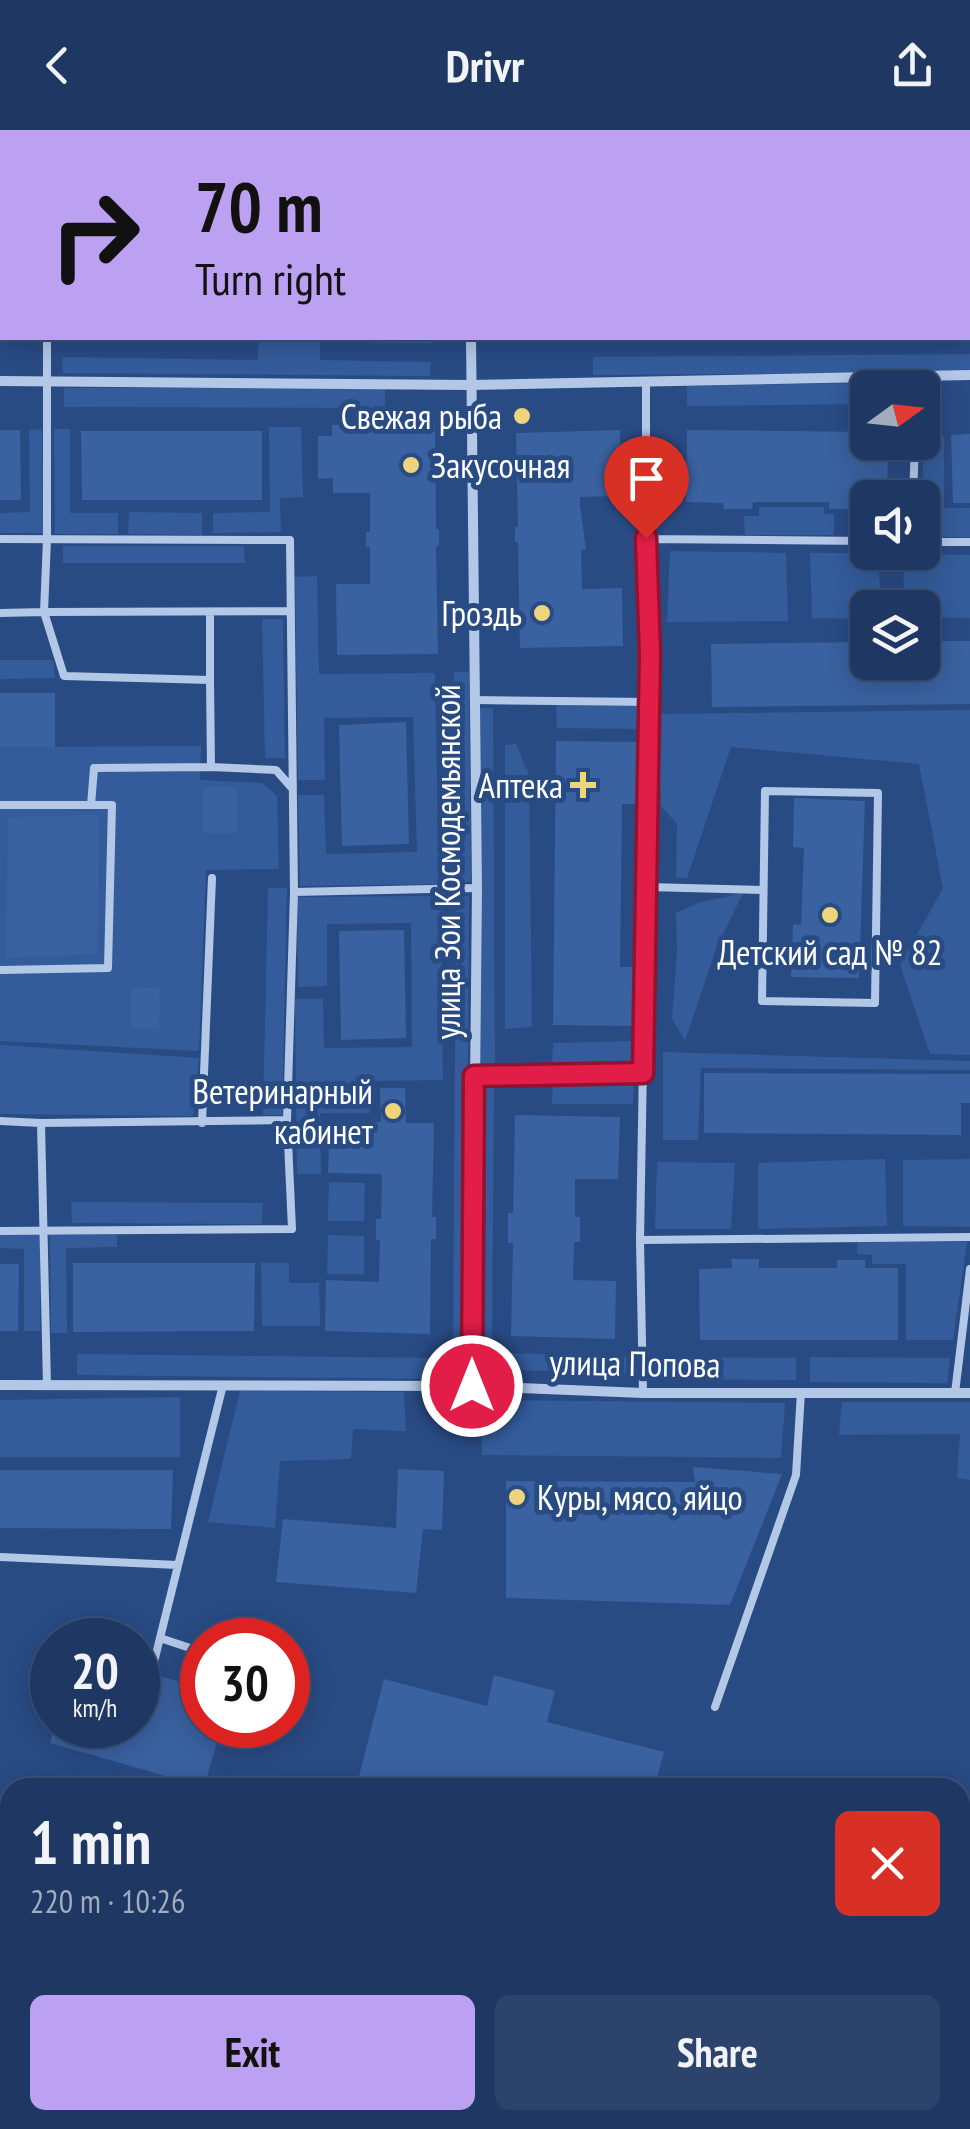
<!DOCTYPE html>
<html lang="en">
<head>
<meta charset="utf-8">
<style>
	body { margin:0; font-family:"PT Sans Narrow",sans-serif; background:#2c436c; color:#f1f3f6; height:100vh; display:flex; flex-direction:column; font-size:38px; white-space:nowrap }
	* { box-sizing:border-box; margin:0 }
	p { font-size:32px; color:#a1acbe }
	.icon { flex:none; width:55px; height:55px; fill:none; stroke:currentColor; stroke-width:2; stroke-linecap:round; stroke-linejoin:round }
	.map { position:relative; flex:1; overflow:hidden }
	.details { position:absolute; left:0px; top:1648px; width:970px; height:352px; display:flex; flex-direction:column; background:#1f3863; border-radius:30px 30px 0 0; box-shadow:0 5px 25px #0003,0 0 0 2px #3c5278 }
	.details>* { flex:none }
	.banner { position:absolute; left:0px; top:0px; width:970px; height:210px; box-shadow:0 5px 25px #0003,0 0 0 2px #3c5278; background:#bca0f2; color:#111; overflow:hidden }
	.needle { width:65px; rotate:75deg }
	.controls { position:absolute; left:850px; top:240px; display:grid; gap:20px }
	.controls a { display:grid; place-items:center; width:90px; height:90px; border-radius:15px; background:#1f3863; box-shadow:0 5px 25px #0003,0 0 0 2px #3c5278; font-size:50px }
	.speed { position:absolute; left:30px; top:1488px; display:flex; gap:20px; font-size:50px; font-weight:700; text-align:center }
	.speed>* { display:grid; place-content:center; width:130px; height:130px; border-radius:50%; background:#1f3863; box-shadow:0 5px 25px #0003,0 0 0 2px #3c5278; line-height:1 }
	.speed small { font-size:25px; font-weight:400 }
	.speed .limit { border:15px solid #d22; background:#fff; color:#111 }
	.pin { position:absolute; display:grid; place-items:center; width:85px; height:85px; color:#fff; margin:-102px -42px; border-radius:50% 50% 50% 0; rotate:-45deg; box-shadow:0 0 10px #0007 }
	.pin .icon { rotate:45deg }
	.me { position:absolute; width:110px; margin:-55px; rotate:0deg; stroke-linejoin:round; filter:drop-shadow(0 0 8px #0008) }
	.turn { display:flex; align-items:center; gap:35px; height:210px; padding:0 30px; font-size:45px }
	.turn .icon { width:130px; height:130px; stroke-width:2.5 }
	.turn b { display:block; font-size:70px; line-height:85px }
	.round { display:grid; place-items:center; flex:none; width:105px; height:105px; border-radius:15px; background:#2c436c }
	.headline { display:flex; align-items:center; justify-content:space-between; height:170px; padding:0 30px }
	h1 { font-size:60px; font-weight:600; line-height:75px }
	.cta { display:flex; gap:20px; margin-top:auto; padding:20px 30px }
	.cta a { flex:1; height:115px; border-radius:15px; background:#bca0f2; color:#111; font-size:40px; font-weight:600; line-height:115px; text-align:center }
	.cta a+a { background:#2c436c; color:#f1f3f6 }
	header { display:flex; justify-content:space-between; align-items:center; height:130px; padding:0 30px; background:#1f3863; font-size:45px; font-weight:600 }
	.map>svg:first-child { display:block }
</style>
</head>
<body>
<header><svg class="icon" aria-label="back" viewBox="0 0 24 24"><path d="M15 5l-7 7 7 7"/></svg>Drivr<svg class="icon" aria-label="share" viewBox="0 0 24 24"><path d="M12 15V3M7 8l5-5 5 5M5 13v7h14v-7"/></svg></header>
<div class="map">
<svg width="970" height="1999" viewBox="0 0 970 1999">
	<rect width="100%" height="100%" fill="#294b84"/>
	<!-- green -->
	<path fill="#345c9b" d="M259 208H320V230L431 232 430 246 63 243 62 227 258 230Z
		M970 224V242L593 245V227Z
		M909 252V257L868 258 867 274 687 276V256Z
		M64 258H385V278L64 277Z
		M269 297H301L303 367 280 368 281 402 213 403V383L270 382Z
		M42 299 43 403H0V383L30 382 29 300Z
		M54 299H70V383H118V404H55Z
		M923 306H944V378H970V407H923Z
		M759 377H824V384H834V405H745L744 386H759Z
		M129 382 202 383V405L128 404Z
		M63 416H244L245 433H63Z
		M670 421 786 423 788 491 667 492Z
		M810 423H878L881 477 868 478 867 489 812 488Z
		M903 424 970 425V488L923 487 922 478 904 477Z
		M317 446 319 544 435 543 439 754 300 756 298 665H324L326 724 417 722 413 587 324 588 325 650H298L295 447Z
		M262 489H283L285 628H265Z
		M0 530H53L55 548 0 549Z
		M454 542H469L471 752H456Z
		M556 575 638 576V599L557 598Z
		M479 578H493L495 934H480Z
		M970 580V925L930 924 900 835 943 758 919 634 731 617 687 748H676L677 694 661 676 658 584Z
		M516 614 529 645 532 897 505 899V615Z
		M201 616 200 650 262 653 277 666 279 739 206 740 199 921 0 911V617Z
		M268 758H287L282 985H263Z
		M743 763 717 816 685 911 672 889 677 823 676 783 698 773Z
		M441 766 443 950 371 951 370 983H320L321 1044H297L295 869H323L324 918 412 917 411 793 327 794V856L298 857 297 767Z
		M456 766H469L466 1215H453Z
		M636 911 635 937 552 938 553 913Z
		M0 915 199 928 193 986 0 984Z
		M663 922 970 931V940L701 938 698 1010H663Z
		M553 950H634L633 974H552Z
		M482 954H494L492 1217H480Z
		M885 1029 887 1096 758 1099V1033Z
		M970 1029V1097L903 1096V1030Z
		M657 1032 735 1033 731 1099H655Z
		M329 1052 365 1053 364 1091H328Z
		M71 1072 263 1073 262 1094 72 1093Z
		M0 1105H40V1201H24V1119L0 1118Z
		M50 1105H117V1117L66 1118 67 1203H51Z
		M328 1105 364 1106V1144H327Z
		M857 1111 967 1112 953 1210H906V1134H872V1125L857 1124Z
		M261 1133H289V1153H319L320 1196H262Z
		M511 1223 637 1228V1244L511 1240Z
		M77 1224 446 1228V1249L77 1245Z
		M656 1227 796 1228V1250L656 1249Z
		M810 1227 950 1228 947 1253 810 1252Z
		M240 1261 404 1262 406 1301 353 1299 351 1329 280 1331 275 1398 208 1392Z
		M180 1267V1327H0V1270Z
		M482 1270 785 1273 781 1328 482 1325Z
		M842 1272H970V1350L957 1348 960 1304 839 1305Z"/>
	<!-- building -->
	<path fill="#3a61a0" d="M335 208H433V213L335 212Z
		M435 294 436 399H439V416H436L438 524 337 525 336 454H370V417H366V402H370V363H333V348L318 349V306H332V295Z
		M0 300H20L21 370H0Z
		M620 300 621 366 580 367V375L586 420H581L582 459 622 458 623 516 520 518 518 412H515V397H518L516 303Z
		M687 300 868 302V312H888L887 368H868V373H852V379H829V372H753L752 379H724L723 373 686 372Z
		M81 301H262V370H82Z
		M970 304V373H953L951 305Z
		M922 511H970V574L712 577 711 514 868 512V532H922Z
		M0 563H55V617H0Z
		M406 592 409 714 342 716 339 595Z
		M556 611 638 612 637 674H622L621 757 620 837H637L636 896 553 895Z
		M203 657H237V703H203Z
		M794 668 865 671 859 848 791 847 793 794 801 795 804 718 793 717Z
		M99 685 97 824 6 828 8 687Z
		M404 800 406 908 341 910 339 801Z
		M132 857 160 858 159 899 130 898Z
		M704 943 970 944V973H961V1005L704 1003Z
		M380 958H405L406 993H434L432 1087H436V1109H431L430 1204 325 1201 326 1150 379 1152 380 1110H376V1089H381L382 1049 381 1044 328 1043 330 991 381 992Z
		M515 985 620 987 618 1049H575V1087H580V1112H574L573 1150 616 1151 615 1209 511 1206 513 1113H508V1083H513Z
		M731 1129H759V1138H837V1130H865V1138H898V1210H700L699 1139 732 1138Z
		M73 1133H255L254 1201 73 1202Z
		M0 1134H19L18 1201H0Z
		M693 1337 782 1344 730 1475 506 1468V1351L695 1352Z
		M398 1339 444 1341 442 1400 423 1399 416 1463 276 1452 283 1389 396 1398Z
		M0 1340H173L171 1399 0 1398Z
		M138 1540 195 1556 190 1569 202 1572V1595H222L204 1657 50 1613 55 1595H138Z
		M494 1545 555 1561 547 1592 664 1622 654 1658H356L384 1549 487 1576Z
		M0 1729 10 1731V1990H69L68 1999H0Z
		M970 1840V1898L960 1896V1872Z
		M270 1990H369L367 1999H275L268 1997Z
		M412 1990H568L566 1999H441Z"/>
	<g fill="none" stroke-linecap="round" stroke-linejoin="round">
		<!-- service -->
		<path stroke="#b3c7e7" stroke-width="8" d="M915 0 917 2
			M220 2V0
			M647 2V0
			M0 17H2
			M968 98H970
			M646 252V409
			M913 368 915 312
			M0 409 290 410 294 762 287 990 292 1099 0 1101
			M868 411 646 409 650 524 640 1110 970 1107
			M922 412H970
			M0 483 44 482 47 409V208
			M210 484V550L64 546 44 482 291 481
			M210 550 211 637 276 640 291 657
			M474 570 650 572
			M765 661 878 663 875 873 762 871Z
			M0 675H112L108 838 0 840
			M91 675 94 638 211 637
			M647 757 763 760
			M294 762 477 758
			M474 946 643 943
			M0 991 41 993 287 990
			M41 993 47 1255
			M202 993 212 748
			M640 1110 643 1263
			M955 1263 970 1139
			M0 1427 178 1435
			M160 1508 202 1522
			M151 1544 223 1255
			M715 1577 796 1345 801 1262
			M0 1704 10 1705
			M960 1822 970 1784
			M960 1982 970 1984
			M913 1999 916 1990"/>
		<!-- minor -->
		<path stroke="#b3c7e7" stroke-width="10" d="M475 2V0
			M471 208 477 758 472 1256
			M0 251 471 255 970 245
			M0 1255 472 1256 643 1263H970"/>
	</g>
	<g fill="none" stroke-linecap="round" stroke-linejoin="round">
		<!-- route casing -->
		<g stroke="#92132f" stroke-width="25">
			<path id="route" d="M472 1256 474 946 643 943 650 524 646 408"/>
		</g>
		<!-- route -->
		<use href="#route" stroke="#e11d48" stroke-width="18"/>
	</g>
	<!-- markers -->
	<g fill="#eed47a" stroke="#294b84" stroke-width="4">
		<circle cx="522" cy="286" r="10"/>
		<circle cx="411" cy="335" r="10"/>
		<circle cx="542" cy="483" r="10"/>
		<path d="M578 640h10v10h10v10h-10v10h-10v-10h-10v-10h10z"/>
		<circle cx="830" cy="785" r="10"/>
		<circle cx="393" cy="981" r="10"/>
		<circle cx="517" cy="1367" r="10"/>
	</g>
	<g text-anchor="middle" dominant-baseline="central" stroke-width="10" stroke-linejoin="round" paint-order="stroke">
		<!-- poi labels -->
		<g font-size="35" fill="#fff" stroke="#294b84" text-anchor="end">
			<text x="502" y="286">Свежая рыба</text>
			<text x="431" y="335" text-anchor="start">Закусочная</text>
			<text x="522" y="483">Гроздь</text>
			<text x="563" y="655">Аптека</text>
			<text x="830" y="822" text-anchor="middle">Детский сад № 82</text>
			<text x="373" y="961">Ветеринарный<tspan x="373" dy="40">кабинет</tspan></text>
			<text x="537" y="1367" text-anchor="start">Куры, мясо, яйцо</text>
		</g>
		<!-- street labels -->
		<g font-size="35" fill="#fff" stroke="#294b84">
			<text transform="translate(447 732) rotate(-90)">улица Зои Космодемьянской</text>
			<text transform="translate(635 1233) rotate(1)">улица Попова</text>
		</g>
	</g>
</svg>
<div class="controls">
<a><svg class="needle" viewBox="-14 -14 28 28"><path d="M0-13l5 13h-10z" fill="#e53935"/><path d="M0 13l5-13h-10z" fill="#a1acbe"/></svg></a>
<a><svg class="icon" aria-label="sound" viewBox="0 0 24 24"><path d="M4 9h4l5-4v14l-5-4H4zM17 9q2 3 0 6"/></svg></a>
<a><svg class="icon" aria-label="layers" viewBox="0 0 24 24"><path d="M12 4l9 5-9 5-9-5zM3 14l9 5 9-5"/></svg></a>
</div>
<div class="speed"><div>20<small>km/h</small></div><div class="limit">30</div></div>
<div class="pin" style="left:646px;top:408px;background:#d93025"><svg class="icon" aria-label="arrive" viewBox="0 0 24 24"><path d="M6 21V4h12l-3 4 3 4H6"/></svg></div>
<svg class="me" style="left:472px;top:1256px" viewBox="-20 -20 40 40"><circle r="17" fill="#e11d48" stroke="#fff" stroke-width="3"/><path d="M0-11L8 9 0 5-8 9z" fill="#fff"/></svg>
<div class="banner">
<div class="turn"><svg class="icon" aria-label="right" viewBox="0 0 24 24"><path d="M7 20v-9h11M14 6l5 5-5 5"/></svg><div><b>70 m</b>Turn right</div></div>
</div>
<section class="details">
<div class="headline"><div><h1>1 min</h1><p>220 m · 10:26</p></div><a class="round" style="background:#d93025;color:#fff"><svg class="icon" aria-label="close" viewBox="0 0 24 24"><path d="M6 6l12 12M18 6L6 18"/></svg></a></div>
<div class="cta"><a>Exit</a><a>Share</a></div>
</section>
</div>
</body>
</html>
